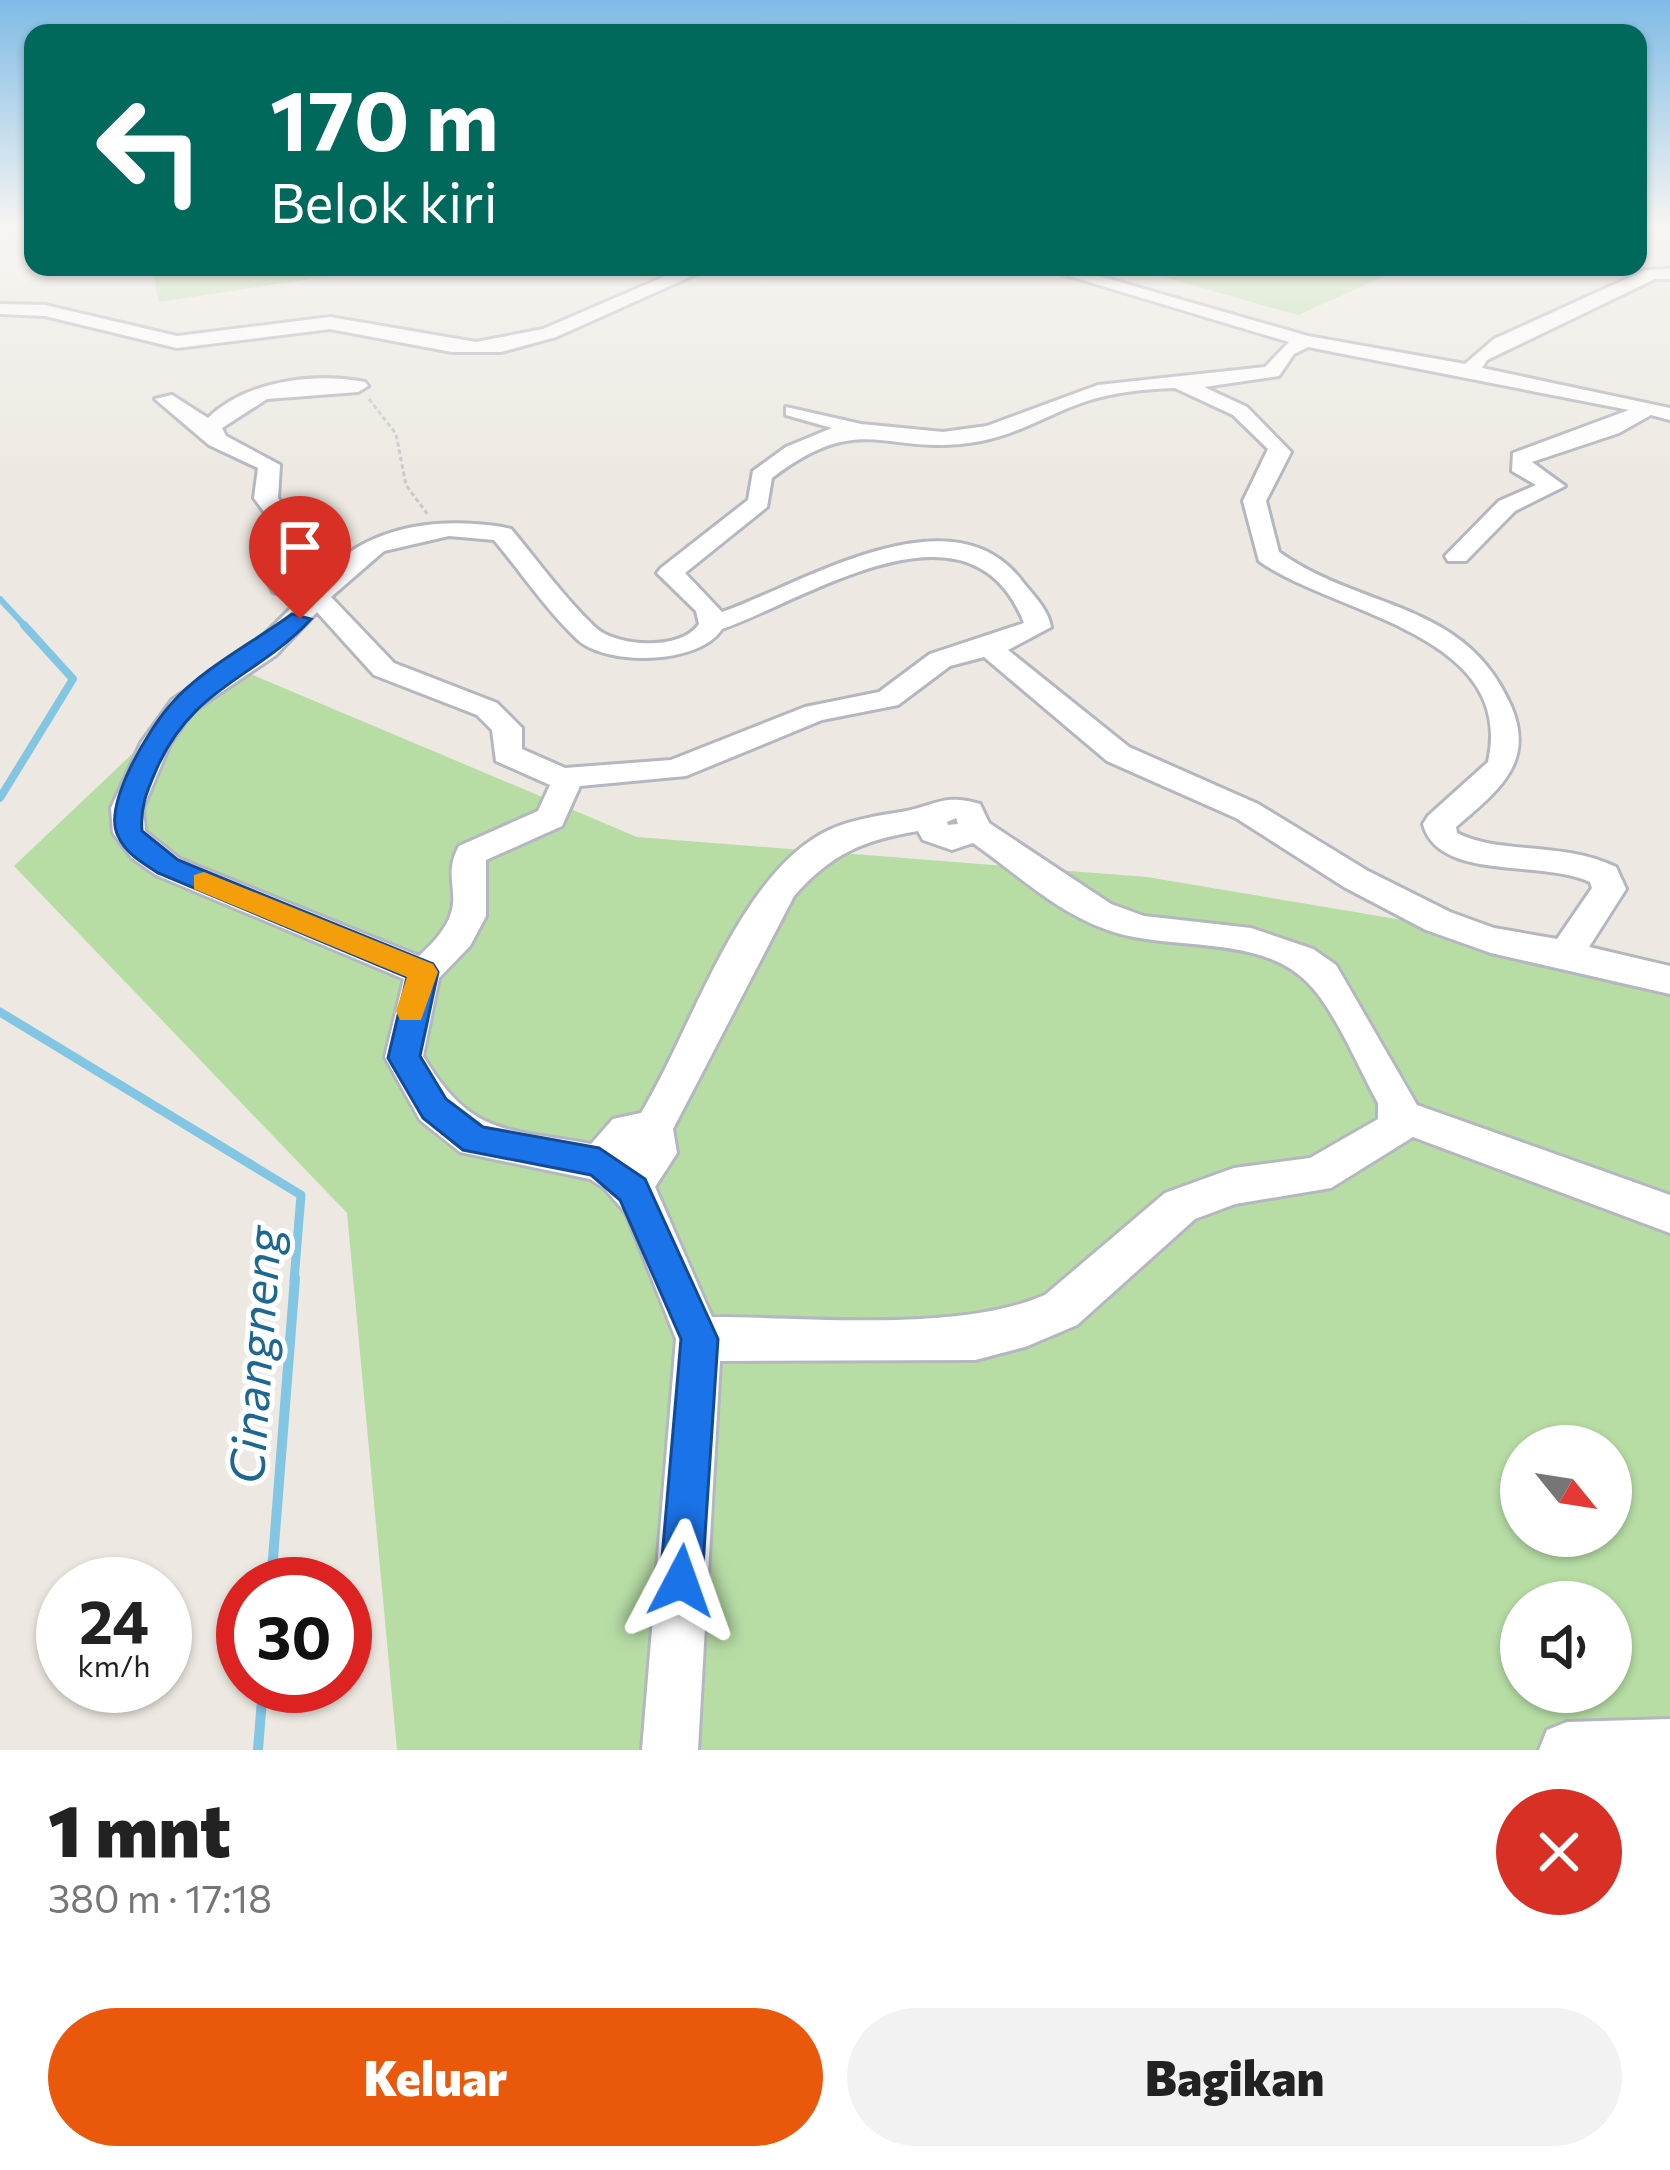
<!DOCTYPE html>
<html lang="id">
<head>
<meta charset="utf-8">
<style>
	body { margin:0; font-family:Commissioner,sans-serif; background:#f2f2f2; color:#222; height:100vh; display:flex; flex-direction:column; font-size:45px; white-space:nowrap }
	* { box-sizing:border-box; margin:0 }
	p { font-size:39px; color:#767676 }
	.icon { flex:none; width:66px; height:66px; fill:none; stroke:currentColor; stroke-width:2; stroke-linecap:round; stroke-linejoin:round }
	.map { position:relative; height:1750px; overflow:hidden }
	.details { display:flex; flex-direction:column; background:#fff; flex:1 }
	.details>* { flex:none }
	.guide { position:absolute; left:24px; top:24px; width:1623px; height:252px; border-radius:24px; box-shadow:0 3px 9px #0004; background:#00695c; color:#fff; overflow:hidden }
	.needle { width:78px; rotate:120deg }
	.fabs { position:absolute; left:1500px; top:1425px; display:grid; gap:24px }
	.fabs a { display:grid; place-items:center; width:132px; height:132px; border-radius:50%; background:#fff; box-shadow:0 3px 9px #0004; font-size:60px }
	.speed { position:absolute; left:36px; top:1557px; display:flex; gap:24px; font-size:60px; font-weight:700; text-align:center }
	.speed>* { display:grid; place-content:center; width:156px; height:156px; border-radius:50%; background:#fff; box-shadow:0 3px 9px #0004; line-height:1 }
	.speed small { font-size:30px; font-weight:400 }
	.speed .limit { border:18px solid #d22; background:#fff; color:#111 }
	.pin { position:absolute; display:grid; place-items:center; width:102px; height:102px; color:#fff; margin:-123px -51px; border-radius:50% 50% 50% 0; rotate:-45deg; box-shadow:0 0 12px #0007 }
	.pin .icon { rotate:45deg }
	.me { position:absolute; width:132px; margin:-66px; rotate:4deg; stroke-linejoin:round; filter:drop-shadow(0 0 9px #0008) }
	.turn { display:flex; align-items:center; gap:42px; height:252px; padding:0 48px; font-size:54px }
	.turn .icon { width:156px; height:156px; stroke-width:2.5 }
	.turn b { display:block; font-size:84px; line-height:102px }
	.round { display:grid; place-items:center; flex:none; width:126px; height:126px; border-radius:63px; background:#f2f2f2 }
	.summary { display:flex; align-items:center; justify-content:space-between; height:204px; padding:0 48px }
	h1 { font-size:72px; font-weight:800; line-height:90px }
	.primary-button { display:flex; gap:24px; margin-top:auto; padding:24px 48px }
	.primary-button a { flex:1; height:138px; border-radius:72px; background:#ea580c; color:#fff; font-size:48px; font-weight:800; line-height:138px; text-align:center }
	.primary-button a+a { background:#f2f2f2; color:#222 }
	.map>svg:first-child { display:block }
</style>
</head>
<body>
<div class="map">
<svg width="1670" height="1750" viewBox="0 0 1670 1750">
	<rect width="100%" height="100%" fill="#ede9e2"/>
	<!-- green -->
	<path fill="#b7dda5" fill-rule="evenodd" d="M152 267H390L159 302Z
		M1128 267H1405L1298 315Z
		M227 664 637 837 1147 877 1670 965V1750H397L347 1213 14 866ZM1521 1446H1611V1536H1521ZM1521 1602H1611V1692H1521Z"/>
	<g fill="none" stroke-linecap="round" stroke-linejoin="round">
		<!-- stream-far3 -->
		<path stroke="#82c6e3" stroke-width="6" d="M0 599 27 628"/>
		<!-- stream-far2 -->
		<path stroke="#82c6e3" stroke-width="8" d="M0 798 73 679 24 625"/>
		<!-- stream-far1 -->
		<path stroke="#82c6e3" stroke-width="9" d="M0 1012 301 1195 294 1281"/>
		<!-- stream -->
		<path stroke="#82c6e3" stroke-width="10" d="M271 1584 295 1278
			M258 1750 263 1686"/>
		<!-- minor casing -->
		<g stroke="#b5b7c0" stroke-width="6">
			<path id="minor" d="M687 267H712L556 337 501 352H452L330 329 177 348 45 316 0 314V304L45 305 177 336 330 317 476 342 543 329Z
				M1039 267H1067L1308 336 1465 364 1494 339 1646 270 1670 269V279H1655L1487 360 1482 368 1670 408V420L1651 415 1619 433 1532 462 1565 486 1515 511 1466 561H1448L1445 556 1499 501 1536 485 1512 471 1513 453 1629 410 1308 347 1294 354 1279 376 1204 387 1247 407 1291 452 1266 501 1279 552C1362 611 1465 600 1511 706 1536 764 1496 792 1456 827L1457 833C1499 855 1562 841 1616 867L1626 889 1589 947 1670 966V994L1491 953 1426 930 1344 887 1236 818 1107 761 984 657 950 666 898 705 822 720 686 776 580 786 562 826 486 860V916L470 946 439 978 423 1056C472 1137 504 1128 591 1144L613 1119 641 1113C692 1030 738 873 829 830 850 820 877 816 901 812 936 806 942 793 980 804L989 823 1111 904 1144 916 1251 928 1313 949 1336 965 1417 1105 1670 1195V1233L1413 1137 1331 1188 1235 1204 1195 1219 1077 1325 1025 1347 975 1360 720 1361 698 1750H642L676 1339 626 1213 604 1188 590 1179 460 1152 420 1120 385 1057 404 979 156 875 132 858 113 833 111 808 141 743 172 700 256 643 299 600 273 592 263 572 271 521 254 498 258 468 209 445 155 399 172 395 208 418C246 381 314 372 365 382L368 386 358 392 267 399 222 428 226 436 280 465 278 498 295 521 289 572 293 582 311 587C360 528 429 516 502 527L511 529C538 561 565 599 596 628 618 647 681 651 699 624L696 611 657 573 661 568 748 500 753 471 786 447 832 428 786 415V407L861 424 943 432 987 426 1098 385 1265 367 1289 342ZM1175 388 1233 415 1268 449 1243 501 1259 561C1333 614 1517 633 1488 762L1428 816 1423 824C1438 882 1543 859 1590 882L1592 888 1557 939 1494 928 1450 912 1368 871 1258 804 1129 747 1008 650 1051 627C1048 609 1033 595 1022 581 953 488 804 583 722 612L685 573 767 507 772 478C865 407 885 459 981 441 1018 434 1049 414 1084 402 1113 392 1144 389 1175 388ZM449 536 494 540C521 572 547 611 578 640 607 666 699 665 722 629 812 597 971 488 1024 623L930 654 879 692 805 707 671 760 565 768 522 749V728L497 703 394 663 331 597 384 551ZM317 612 374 675 477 715 492 730 496 761 550 785 538 811 459 846C436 888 480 901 419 956L180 859 145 831 143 808 170 744 192 712 276 655ZM956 818 958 824 948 825 947 822ZM918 831 923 840 952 850 973 843C1016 873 1055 911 1105 929 1167 953 1259 932 1308 983 1335 1010 1359 1069 1378 1103V1119L1310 1158 1234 1168 1165 1193 1045 1295C957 1333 810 1317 712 1317L655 1187 677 1153 673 1129 794 896C831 854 863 840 918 831Z
				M1670 1719V1750H1539L1547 1730 1567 1722Z"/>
		</g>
		<!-- path -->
		<path stroke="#c9c9c9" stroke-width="3" stroke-dasharray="4.5 3" stroke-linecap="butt" d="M369 399 396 434 406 485 428 515"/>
		<!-- minor -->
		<use href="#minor" fill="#fff" fill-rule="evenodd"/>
	</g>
	<!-- sky -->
	<linearGradient id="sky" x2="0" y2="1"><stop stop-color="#7fbbe6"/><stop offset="0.48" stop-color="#f7f5f2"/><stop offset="1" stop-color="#f7f5f2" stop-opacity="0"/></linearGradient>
	<rect width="1670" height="474" fill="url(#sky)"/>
	<!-- route -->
	<path fill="#1a73e8" stroke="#114b97" stroke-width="3" d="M292 614 311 619C257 678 193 686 157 768 147 791 140 806 142 831L178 860 433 964 438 972 420 1056 446 1099 483 1127 599 1148 645 1179 718 1339 702 1581 696 1596 681 1602 666 1596 660 1581 681 1339 620 1200 591 1175 463 1150 423 1118 388 1058 407 977 158 873C143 863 126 854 118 836 102 805 150 727 172 703 203 668 254 642 292 614Z"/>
	<!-- slow -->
	<path fill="#f59e0b" d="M204 872 433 964 438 972 421 1020H400L396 1011 407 977 194 889V875Z"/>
	<g text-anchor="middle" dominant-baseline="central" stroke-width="10" stroke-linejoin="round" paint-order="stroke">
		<!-- near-water labels -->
		<g font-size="48" font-style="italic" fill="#1d6793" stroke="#fff">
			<text transform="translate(253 1355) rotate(-86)">Cinangneng</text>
		</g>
	</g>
</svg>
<div class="fabs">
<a><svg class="needle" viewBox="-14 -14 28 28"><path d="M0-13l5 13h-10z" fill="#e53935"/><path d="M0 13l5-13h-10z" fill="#767676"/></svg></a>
<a><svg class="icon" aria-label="sound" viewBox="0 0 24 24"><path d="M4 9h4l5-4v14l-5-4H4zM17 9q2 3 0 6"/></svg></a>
</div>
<div class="speed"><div>24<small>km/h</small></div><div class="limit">30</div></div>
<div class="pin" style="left:300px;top:619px;background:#d93025"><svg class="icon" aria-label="arrive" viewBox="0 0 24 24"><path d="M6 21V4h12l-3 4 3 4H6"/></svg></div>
<svg class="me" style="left:681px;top:1581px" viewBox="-20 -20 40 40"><path d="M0-17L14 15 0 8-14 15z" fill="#1a73e8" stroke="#fff" stroke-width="4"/></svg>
<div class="guide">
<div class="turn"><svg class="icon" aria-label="left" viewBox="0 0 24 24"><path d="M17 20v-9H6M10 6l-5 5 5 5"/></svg><div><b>170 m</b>Belok kiri</div></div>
</div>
</div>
<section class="details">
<div class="summary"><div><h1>1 mnt</h1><p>380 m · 17:18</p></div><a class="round" style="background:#d93025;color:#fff"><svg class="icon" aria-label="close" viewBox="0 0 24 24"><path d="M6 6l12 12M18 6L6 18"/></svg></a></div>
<div class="primary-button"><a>Keluar</a><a>Bagikan</a></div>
</section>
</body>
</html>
